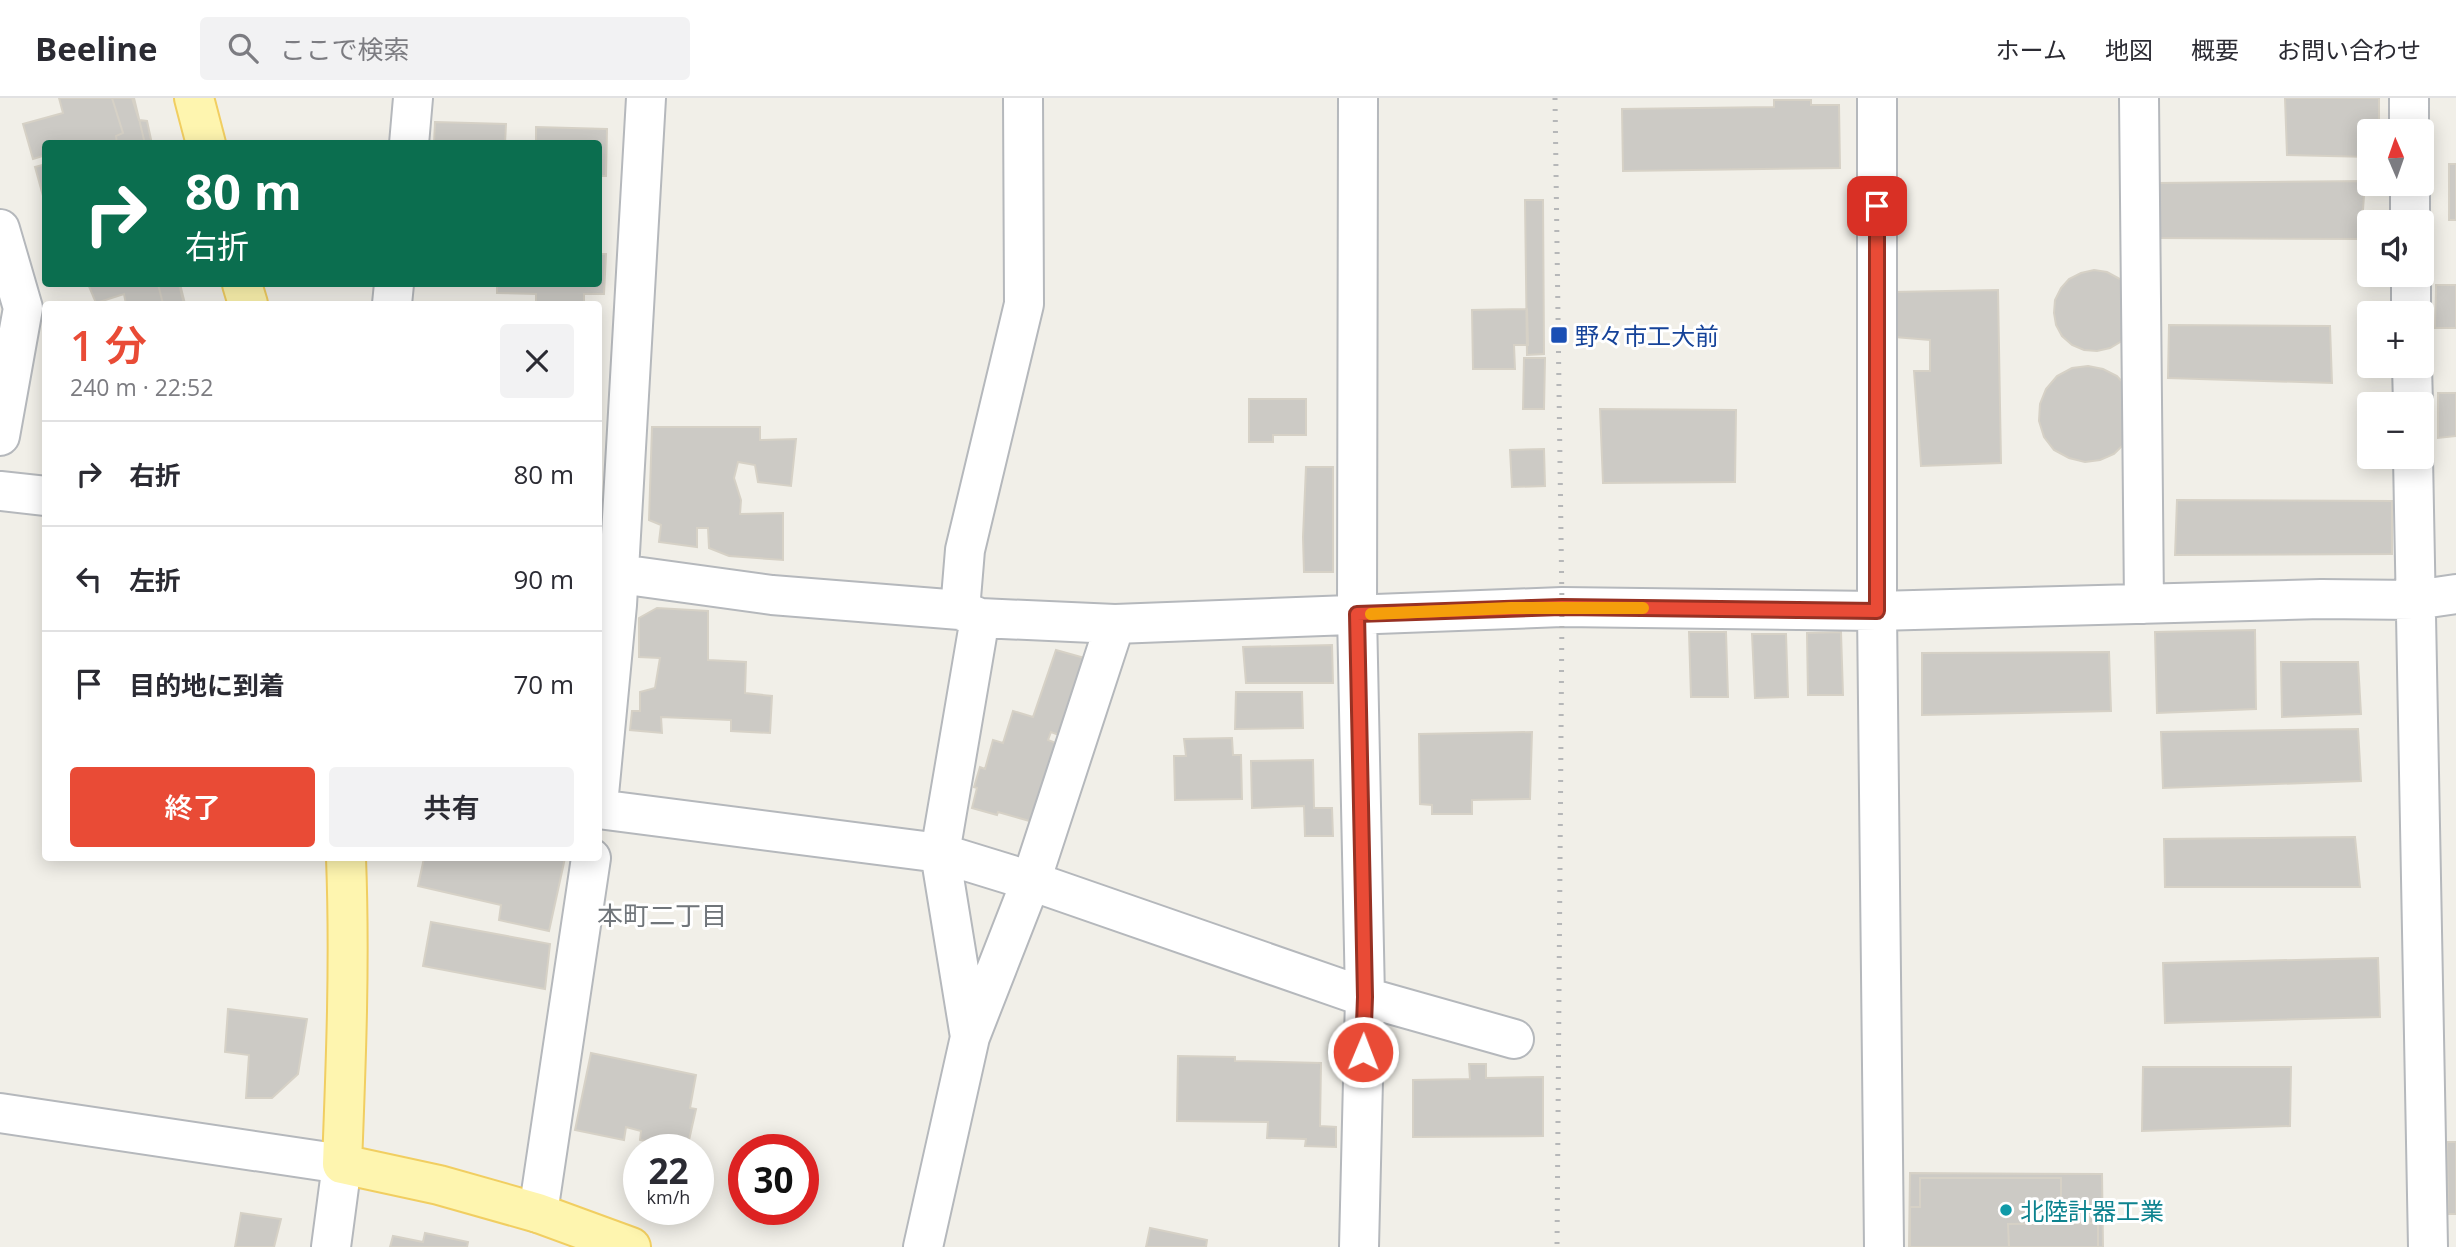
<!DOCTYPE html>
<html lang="ja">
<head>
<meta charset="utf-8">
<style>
	body { margin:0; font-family:"Open Sans","Noto Sans JP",sans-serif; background:#f2f2f3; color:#2b2b33; height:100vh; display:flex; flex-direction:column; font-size:26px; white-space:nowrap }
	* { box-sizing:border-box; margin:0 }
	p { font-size:23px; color:#7c7c81 }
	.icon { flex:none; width:38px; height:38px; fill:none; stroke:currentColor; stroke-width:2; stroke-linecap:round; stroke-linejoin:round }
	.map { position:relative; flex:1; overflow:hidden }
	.drawer { position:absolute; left:42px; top:203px; width:560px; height:560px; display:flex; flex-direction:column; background:#fff; border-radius:7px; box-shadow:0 4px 18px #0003 }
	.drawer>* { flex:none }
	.guide { position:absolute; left:42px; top:42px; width:560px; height:147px; border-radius:7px; box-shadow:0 4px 18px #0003; background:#0b6e4f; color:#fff; overflow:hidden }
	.needle { width:46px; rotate:358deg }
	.tools { position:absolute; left:2357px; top:21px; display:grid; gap:14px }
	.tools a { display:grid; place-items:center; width:77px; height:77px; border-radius:7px; background:#fff; box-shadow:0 4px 18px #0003; font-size:35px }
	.speed { position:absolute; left:623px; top:1036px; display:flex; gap:14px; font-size:35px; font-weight:700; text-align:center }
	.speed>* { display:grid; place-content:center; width:91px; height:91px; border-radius:50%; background:#fff; box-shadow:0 4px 18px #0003; line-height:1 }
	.speed small { font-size:18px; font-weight:400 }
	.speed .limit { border:10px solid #d22; background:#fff; color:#111 }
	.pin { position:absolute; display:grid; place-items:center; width:60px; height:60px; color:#fff; margin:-30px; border-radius:14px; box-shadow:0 4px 10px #0006 }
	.me { position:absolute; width:77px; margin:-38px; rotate:1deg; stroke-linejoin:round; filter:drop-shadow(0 0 5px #0008) }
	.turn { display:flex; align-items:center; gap:24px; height:147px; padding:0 28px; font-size:32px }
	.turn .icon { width:91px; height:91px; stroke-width:2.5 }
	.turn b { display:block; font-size:49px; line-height:60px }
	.round { display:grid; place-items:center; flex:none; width:74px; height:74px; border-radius:7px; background:#f2f2f3 }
	.head { display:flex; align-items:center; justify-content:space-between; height:119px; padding:0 28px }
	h1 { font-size:42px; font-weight:600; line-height:52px; color:#e94b36 }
	.cta { display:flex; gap:14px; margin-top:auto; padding:14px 28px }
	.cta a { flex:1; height:80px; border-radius:7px; background:#e94b36; color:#fff; font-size:28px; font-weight:600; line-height:80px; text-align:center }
	.cta a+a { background:#f2f2f3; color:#2b2b33 }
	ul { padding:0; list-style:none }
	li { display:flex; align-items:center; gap:21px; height:105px; padding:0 28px; border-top:2px solid #e1e1e2 }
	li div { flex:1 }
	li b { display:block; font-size:26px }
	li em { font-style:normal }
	header { display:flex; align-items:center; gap:42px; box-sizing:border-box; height:98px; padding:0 35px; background:#fff; border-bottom:2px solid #e1e1e2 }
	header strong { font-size:33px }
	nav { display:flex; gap:38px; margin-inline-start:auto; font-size:24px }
	.search { width:490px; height:63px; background:#f2f2f3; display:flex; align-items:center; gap:18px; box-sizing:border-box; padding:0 24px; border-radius:7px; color:#7c7c81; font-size:26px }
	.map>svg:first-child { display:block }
</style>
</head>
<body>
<header>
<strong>Beeline</strong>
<div class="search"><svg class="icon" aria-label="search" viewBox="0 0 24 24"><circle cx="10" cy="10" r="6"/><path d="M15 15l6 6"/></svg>ここで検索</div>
<nav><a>ホーム</a><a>地図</a><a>概要</a><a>お問い合わせ</a></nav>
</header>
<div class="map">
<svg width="2456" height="1149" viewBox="0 0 2456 1149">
	<rect width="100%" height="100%" fill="#f1efe8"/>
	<!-- building -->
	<path fill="#cccac5" stroke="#d6d1c6" stroke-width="2" d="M59 0H134L145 46H46V57L33 61 23 26 63 15Z
		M112 0H132L139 22 147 23 152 46H117L116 38 123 35Z
		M2285 0H2379V33H2370V59L2287 57Z
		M1774 2H1811V7H1839L1840 70 1623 73 1622 11 1774 9Z
		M1774 2H1811V7H1839L1840 70 1623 73 1622 11 1774 9Z
		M435 24 506 26 505 46H434Z
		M536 29 607 31 606 78H598V46H536Z
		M46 66V105H45L35 69Z
		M2449 66H2456V122H2449Z
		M2365 83 2361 141 2158 140V85Z
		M1525 102H1543L1544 256 1527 257Z
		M598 156H606L604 196H584V205L589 206H536V196L497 195V186H598Z
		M2094 172 2107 174 2120 181 2129 191 2122 243 2110 250 2097 253 2084 252 2072 247 2062 238 2056 227 2054 215 2055 202 2061 190 2069 181 2081 175Z
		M88 186H180L185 206H126L124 196 96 205Z
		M158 186H179L184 206H163Z
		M2436 187H2456V230H2435Z
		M1998 192 2001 365 1921 368 1914 273H1930V242L1895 239 1893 194Z
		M1527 211 1528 247H1514L1515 271H1473L1472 212Z
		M2169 227 2330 228 2332 285 2168 280Z
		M1524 260H1545L1544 311H1523Z
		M2088 268 2103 271 2117 278 2127 289 2125 345 2114 356 2100 362 2085 364 2069 360 2054 352 2044 339 2039 323 2040 306 2046 291 2057 278 2072 270Z
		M2438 295H2456V338L2438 340Z
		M1249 301H1306V337H1273V344H1249Z
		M1600 311 1736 312 1735 384 1603 385Z
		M652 329H760V342L796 341 791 388 758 384 755 367 738 364 734 380 741 402 740 416 783 415V462L729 458 709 450 708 430H697V449L659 444 661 427 649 422Z
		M1544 351 1545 388 1512 389 1510 352Z
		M1306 369H1333V474H1304L1303 439Z
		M2177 402 2392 403V456L2175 457Z
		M657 510 708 513V562L746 564 745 595 772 598 770 635 731 633V622L661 619 662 635 630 632 632 613H640V594L655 590 660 560 639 559V520Z
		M2255 532 2256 611 2157 615 2155 534Z
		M1689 534H1726L1728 599H1691Z
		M1841 534 1843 597H1808L1807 535Z
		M1752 536H1786L1788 599 1755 600Z
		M1332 547 1333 585H1246L1243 549Z
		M1056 552 1088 561 1064 639 1051 634 1048 642 1056 645 1033 724 998 714 997 717 972 710 977 690 974 689 980 669 985 671 993 642 1003 645 1013 613 1033 619Z
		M2109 554 2111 613 1922 617V555Z
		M2281 564H2358L2361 616 2282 619Z
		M1236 594H1302L1303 630 1235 631Z
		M2358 631 2361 683 2163 690 2161 634Z
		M1532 634 1530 701 1472 702V716H1432V707L1420 706 1419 636Z
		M1232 640 1233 657H1241L1242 701 1175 702 1174 658H1186L1184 641Z
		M1313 662 1314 710H1332L1333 738H1305L1304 708 1252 710 1251 663Z
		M2355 739 2360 789H2165L2164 741Z
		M424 760H565L549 833 499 822 501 807 418 788Z
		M431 824 550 846 545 891 423 868Z
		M2378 860 2380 919 2165 925 2163 865Z
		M228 911 307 921 298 976 272 1000H246L249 957 225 954Z
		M591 955 696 977 690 1010 696 1011 687 1051 640 1042 641 1033 626 1029 624 1042 575 1032Z
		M1178 958 1235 959V963L1321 965 1320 1028 1336 1029V1049L1305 1048 1306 1041 1267 1040 1268 1024 1177 1023Z
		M1469 966H1486V980L1543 979V1038L1413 1039V982L1470 981Z
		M2143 969H2291L2290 1028 2142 1033Z
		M2447 1044H2456V1116H2448Z
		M1910 1075 2102 1076 2103 1149H1909Z
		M1920 1080H2061V1109L2089 1108V1125L2008 1126 2009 1149H1910V1109H1920Z
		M241 1115 281 1121 274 1149H235Z
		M2098 1125V1149H2009L2008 1126Z
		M1150 1130 1207 1142 1206 1149H1146Z
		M425 1135 468 1144 467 1149H390L393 1138 423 1144Z"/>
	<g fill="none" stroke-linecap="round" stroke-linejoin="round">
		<!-- minor casing -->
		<g stroke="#b5b8bc" stroke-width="42">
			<path id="minor" d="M1358 0 1357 516 1365 899 1359 1149
				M1877 0V513L1884 1149
				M2139 0 2144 506
				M2409 0V33
				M409 46 413 0
				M2410 86V124
				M0 131 23 210 0 338
				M2411 177V215
				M392 206 394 186
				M2412 268 2413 306
				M2413 359 2428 1149
				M0 393 46 398
				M598 473 772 497 960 512 980 520 1115 526 1562 509 1877 513 2321 501 2415 502 2456 496
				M960 512 965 452 1024 206 1023 0
				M598 707 617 507 646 0
				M598 711 940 755 1031 783 1365 899 1514 941
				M970 939 1031 783 1115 526
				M0 1015 342 1066 331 1149
				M538 1115 591 760
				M923 1149 970 939 940 755 980 520"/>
		</g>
		<!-- major casing -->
		<g stroke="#f1ce61" stroke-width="42">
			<path id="major" d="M194 0 206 46
				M242 186 248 206
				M346 760C350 862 346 964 342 1066L439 1087 538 1115 631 1149"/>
		</g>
		<!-- minor -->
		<use href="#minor" stroke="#fff" stroke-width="38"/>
		<!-- major -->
		<use href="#major" stroke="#fef5af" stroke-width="38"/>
		<!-- rail -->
		<path stroke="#b6b7b8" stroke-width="5" stroke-dasharray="2 9" stroke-linecap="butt" d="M1555 0 1562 509 1557 1149"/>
	</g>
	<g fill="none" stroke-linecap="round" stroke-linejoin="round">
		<!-- route casing -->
		<g stroke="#973123" stroke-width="18">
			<path id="route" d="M1363 954 1365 899 1357 516 1562 509 1877 513V108"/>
		</g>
		<!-- route -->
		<use href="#route" stroke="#e94b36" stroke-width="12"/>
		<!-- slow -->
		<path stroke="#f59e0b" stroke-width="12" d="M1371 516 1511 510H1643"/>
	</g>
	<!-- markers -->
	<rect fill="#1a4fb4" stroke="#fff" stroke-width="2.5" x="1550" y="228" width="18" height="18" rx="3.5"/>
	<circle fill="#0f9aa8" stroke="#fff" stroke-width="2.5" cx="2006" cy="1112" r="7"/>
	<g text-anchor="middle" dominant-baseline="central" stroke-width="6" stroke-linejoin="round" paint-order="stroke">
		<!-- transit labels -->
		<g font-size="24" fill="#164399" stroke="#fff" text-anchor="start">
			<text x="1575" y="237">野々市工大前</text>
		</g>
		<!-- culture labels -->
		<g font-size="24" fill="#0d838f" stroke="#fff" text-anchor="start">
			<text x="2020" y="1112">北陸計器工業</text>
		</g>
		<!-- neighbourhood labels -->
		<g font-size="26" fill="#70757a" stroke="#fff">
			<text x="662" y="817">本町二丁目</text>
		</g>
	</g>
</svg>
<div class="tools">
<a><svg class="needle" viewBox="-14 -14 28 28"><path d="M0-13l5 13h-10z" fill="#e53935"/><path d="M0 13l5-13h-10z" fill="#7c7c81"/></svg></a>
<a><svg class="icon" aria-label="sound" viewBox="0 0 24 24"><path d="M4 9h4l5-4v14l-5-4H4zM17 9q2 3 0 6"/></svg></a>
<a>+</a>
<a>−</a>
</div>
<div class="speed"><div>22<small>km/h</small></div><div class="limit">30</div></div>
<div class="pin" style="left:1877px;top:108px;background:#d93025"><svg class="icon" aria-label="arrive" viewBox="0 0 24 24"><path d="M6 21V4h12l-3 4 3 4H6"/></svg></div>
<svg class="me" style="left:1363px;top:954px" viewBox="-20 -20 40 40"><circle r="17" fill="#e94b36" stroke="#fff" stroke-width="3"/><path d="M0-11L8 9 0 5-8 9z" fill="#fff"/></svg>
<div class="guide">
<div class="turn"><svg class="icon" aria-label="right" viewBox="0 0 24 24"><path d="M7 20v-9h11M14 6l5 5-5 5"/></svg><div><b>80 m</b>右折</div></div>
</div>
<section class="drawer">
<div class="head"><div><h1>1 分</h1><p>240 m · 22:52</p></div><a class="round"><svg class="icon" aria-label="close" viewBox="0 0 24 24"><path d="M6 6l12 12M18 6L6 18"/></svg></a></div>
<ul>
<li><svg class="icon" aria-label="right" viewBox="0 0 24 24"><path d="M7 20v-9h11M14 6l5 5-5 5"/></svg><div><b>右折</b></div><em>80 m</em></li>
<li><svg class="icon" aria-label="left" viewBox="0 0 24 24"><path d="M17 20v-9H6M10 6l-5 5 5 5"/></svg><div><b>左折</b></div><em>90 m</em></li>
<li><svg class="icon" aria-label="arrive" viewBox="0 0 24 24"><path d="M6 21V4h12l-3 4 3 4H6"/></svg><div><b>目的地に到着</b></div><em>70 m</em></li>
</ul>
<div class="cta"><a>終了</a><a>共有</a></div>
</section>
</div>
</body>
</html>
